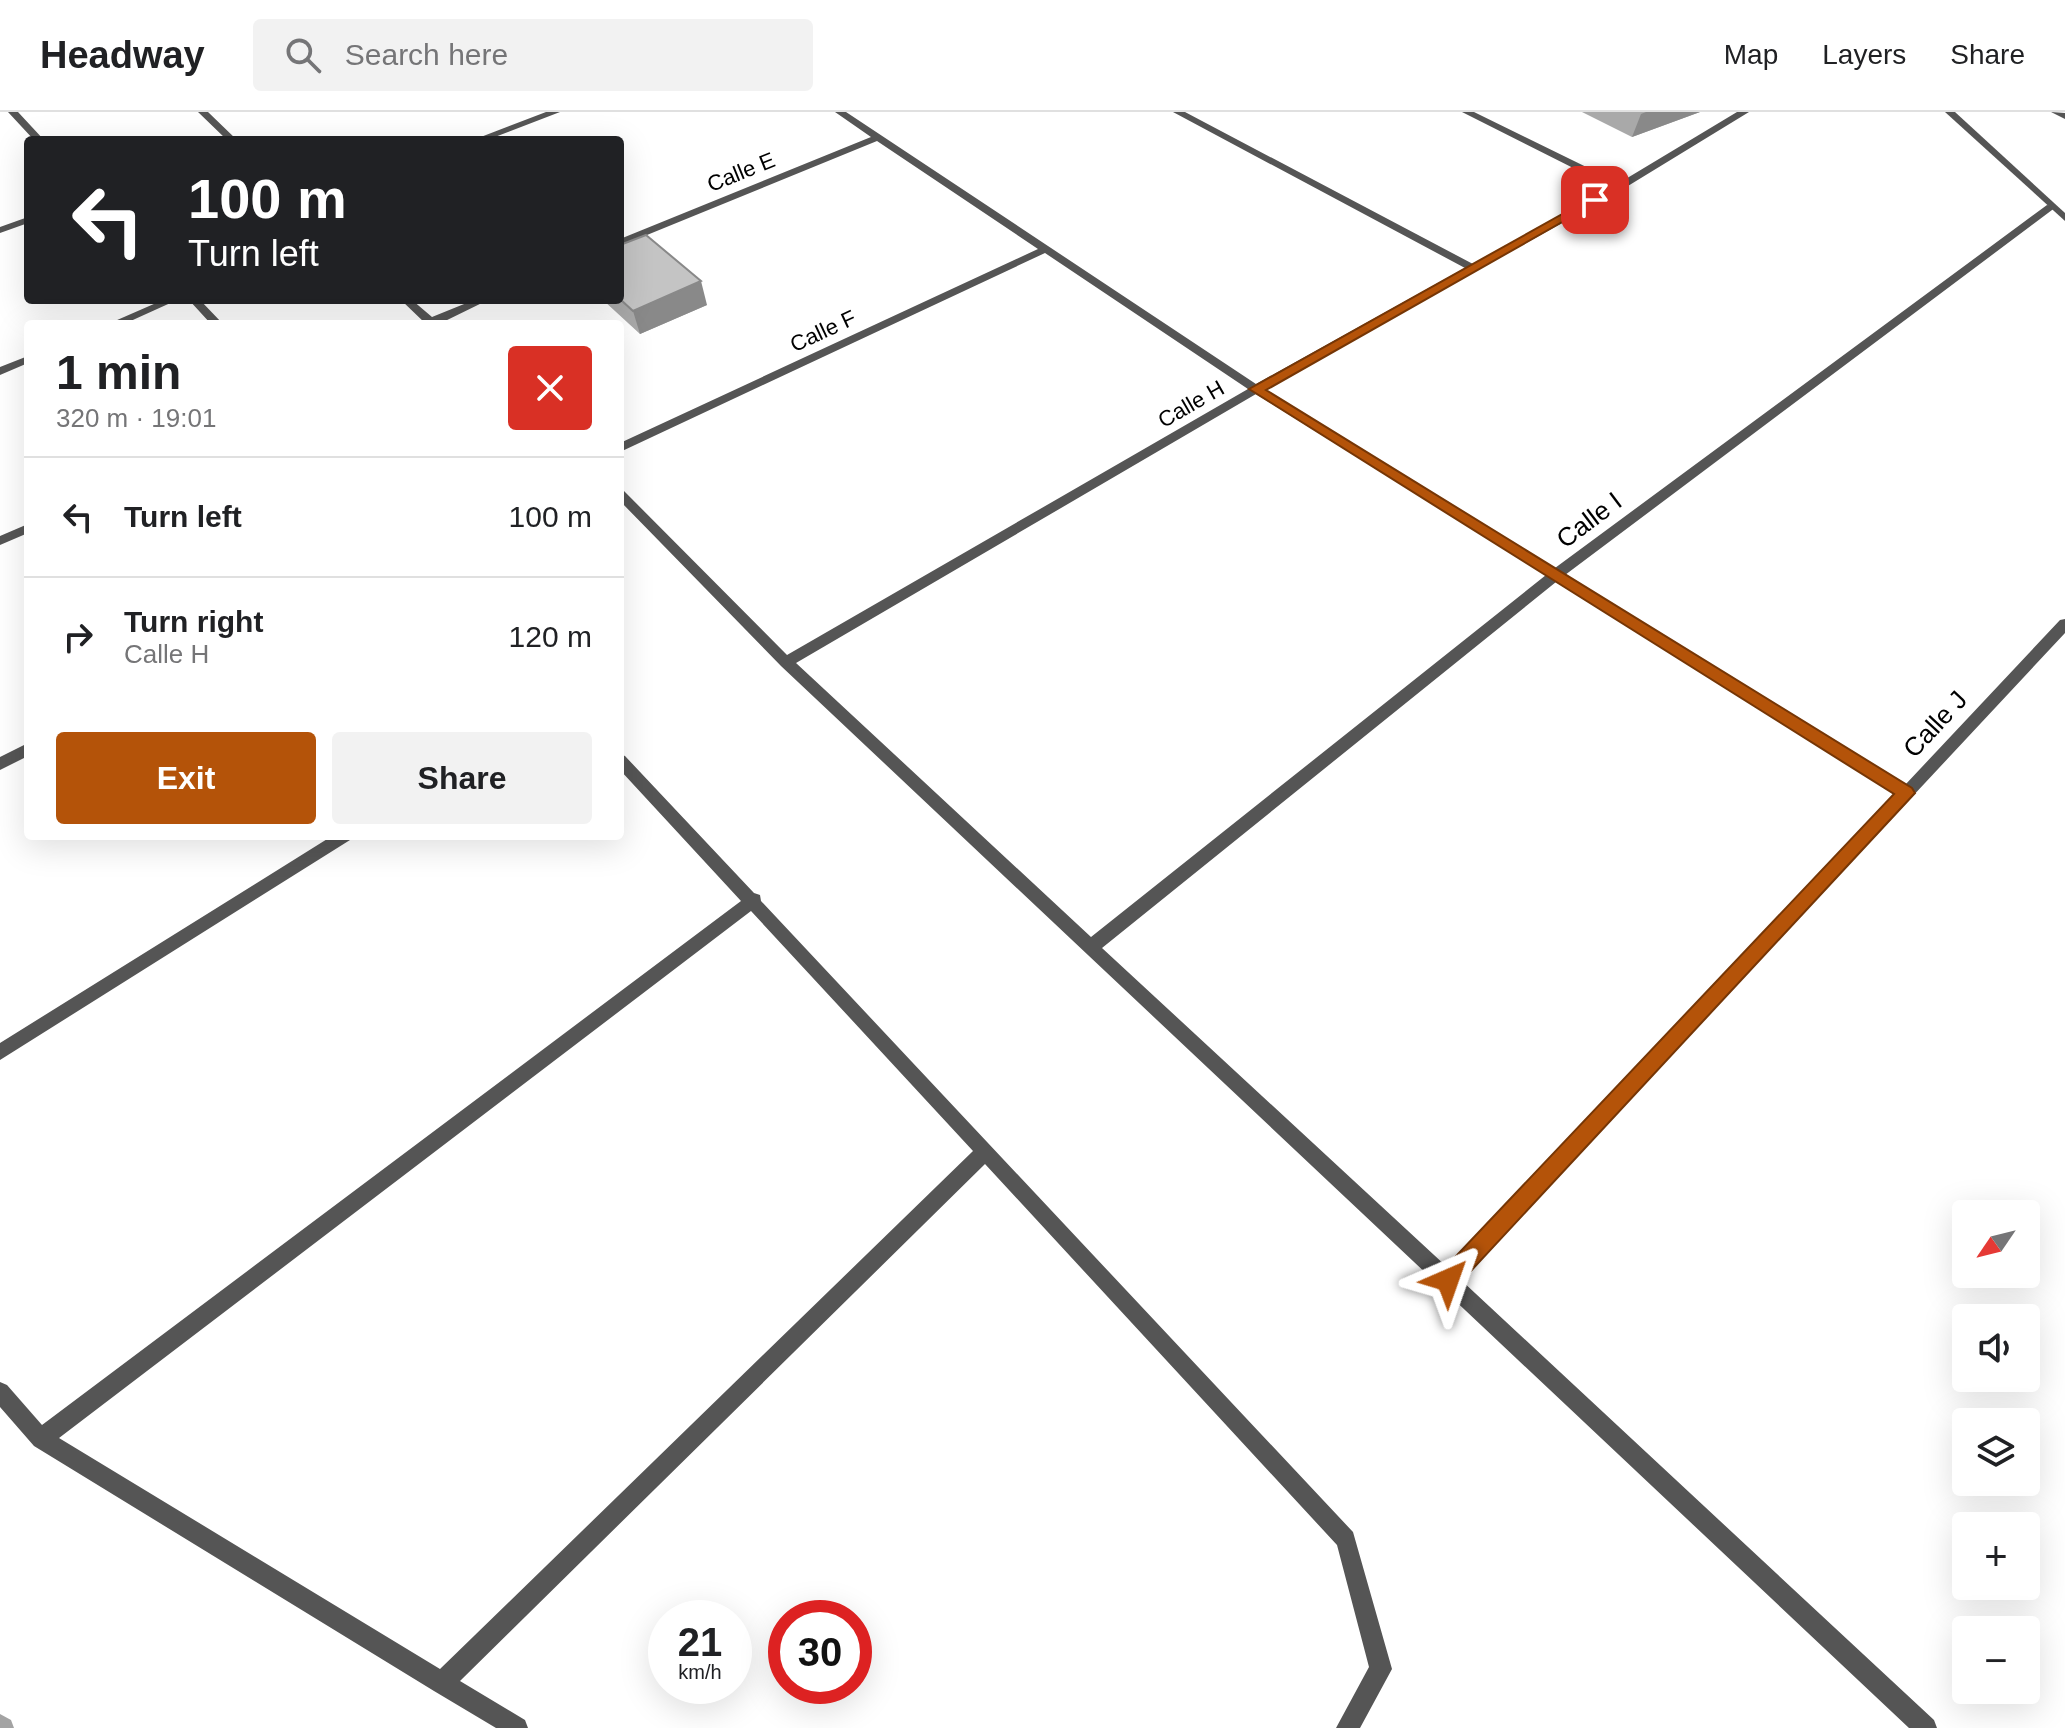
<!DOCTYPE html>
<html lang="en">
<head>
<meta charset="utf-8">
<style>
	body { margin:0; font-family:Helvetica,sans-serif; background:#f2f2f2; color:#202124; height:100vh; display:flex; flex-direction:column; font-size:30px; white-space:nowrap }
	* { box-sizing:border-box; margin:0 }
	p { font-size:26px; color:#757577 }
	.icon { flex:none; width:44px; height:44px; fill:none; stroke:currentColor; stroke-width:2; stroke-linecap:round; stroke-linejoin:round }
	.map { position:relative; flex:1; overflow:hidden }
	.sheet { position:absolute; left:24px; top:208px; width:600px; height:520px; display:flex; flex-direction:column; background:#fff; border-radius:8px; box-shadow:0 8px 32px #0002 }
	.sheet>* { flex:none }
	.top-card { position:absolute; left:24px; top:24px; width:600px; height:168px; border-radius:8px; box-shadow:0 8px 32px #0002; background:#202124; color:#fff; overflow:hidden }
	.needle { width:52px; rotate:235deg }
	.buttons { position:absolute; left:1952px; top:1088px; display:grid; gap:16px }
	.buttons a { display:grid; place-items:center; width:88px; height:88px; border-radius:8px; background:#fff; box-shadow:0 8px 32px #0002; font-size:40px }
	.speed { position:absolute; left:648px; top:1488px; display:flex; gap:16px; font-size:40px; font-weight:700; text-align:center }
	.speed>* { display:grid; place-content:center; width:104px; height:104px; border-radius:50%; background:#fff; box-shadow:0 8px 32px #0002; line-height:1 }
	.speed small { font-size:20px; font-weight:400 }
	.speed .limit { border:12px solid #d22; background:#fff; color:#111 }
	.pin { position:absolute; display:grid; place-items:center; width:68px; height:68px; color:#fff; margin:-34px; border-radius:16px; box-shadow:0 4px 12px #0006 }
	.me { position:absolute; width:88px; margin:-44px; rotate:43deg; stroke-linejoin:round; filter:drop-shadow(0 0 6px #0008) }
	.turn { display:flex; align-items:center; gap:28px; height:168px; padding:0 32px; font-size:36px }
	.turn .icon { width:104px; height:104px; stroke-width:2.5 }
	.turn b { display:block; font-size:56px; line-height:68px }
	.round { display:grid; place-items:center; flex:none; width:84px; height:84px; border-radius:8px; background:#f2f2f2 }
	.summary { display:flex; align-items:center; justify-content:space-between; height:136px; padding:0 32px }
	h1 { font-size:48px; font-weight:600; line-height:60px }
	.button { display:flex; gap:16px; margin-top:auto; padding:16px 32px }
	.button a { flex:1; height:92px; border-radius:8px; background:#b45309; color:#fff; font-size:32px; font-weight:600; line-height:92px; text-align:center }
	.button a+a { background:#f2f2f2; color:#202124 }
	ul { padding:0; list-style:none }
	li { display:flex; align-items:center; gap:24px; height:120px; padding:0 32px; border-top:2px solid #e0e0e0 }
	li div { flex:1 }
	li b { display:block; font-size:30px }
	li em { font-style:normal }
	header { display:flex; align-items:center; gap:48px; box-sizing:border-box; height:112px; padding:0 40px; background:#fff; border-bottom:2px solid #e0e0e0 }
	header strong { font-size:38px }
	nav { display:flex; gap:44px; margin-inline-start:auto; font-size:28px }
	.search { width:560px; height:72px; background:#f2f2f2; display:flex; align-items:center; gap:20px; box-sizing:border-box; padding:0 28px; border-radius:8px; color:#757577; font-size:30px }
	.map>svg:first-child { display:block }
</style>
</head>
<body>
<header>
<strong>Headway</strong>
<div class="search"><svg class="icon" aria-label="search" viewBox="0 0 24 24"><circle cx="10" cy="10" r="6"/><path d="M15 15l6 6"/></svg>Search here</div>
<nav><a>Map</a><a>Layers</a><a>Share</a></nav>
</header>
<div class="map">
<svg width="2065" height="1616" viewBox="0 0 2065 1616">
	<rect width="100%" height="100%" fill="#fff"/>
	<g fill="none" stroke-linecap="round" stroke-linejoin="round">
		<!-- stream -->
		<path fill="#a3a3a3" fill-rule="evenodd" d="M0 1602 11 1608 14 1616H0Z"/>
		<!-- minor -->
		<path fill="#555" fill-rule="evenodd" d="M8 0H18L44 28H34Z
			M198 0H208L237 28H227Z
			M546 0H560L487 28H473Z
			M835 0H846L1256 272 1465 156 1173 0H1185L1473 152 1611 75 1462 0H1474L1619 71 1737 0H1749L1623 77 1264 277 1555 456 2047 93 2056 95 1565 463 1905 673 2060 508 2065 507V521L1461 1168 1934 1608 1937 1616H1909L781 554 620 389V378L624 379 787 543 1248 277 1045 141 620 340V331L1038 137 877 29 620 134V127L871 25ZM1256 282 1546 463 1091 825 796 551ZM1556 470 1896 682 1447 1155 1102 836Z
			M2051 0 2065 1V7Z
			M28 105V111L0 121V115Z
			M163 188H177L124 212H108Z
			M189 188H200L223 212H211Z
			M401 188H412L432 205 474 188H488L439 212H426Z
			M28 244V251L0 263V255Z
			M28 412V421L0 433V424Z
			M28 631V644L0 658V645Z
			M620 642 625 644 754 781 760 783 761 789 1353 1420 1392 1557 1360 1616H1336L1369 1555 1337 1433 985 1052 460 1569 525 1608 528 1616H496L434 1579 34 1334 0 1295V1270L7 1273 42 1313 741 789 620 658ZM751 799 973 1039 440 1557 59 1326Z
			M332 724H353L350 728 0 948V931Z"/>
		<!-- tertiary -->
		<path fill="#555" fill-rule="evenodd" d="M1945 0H1955L2065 101V109Z"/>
	</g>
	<!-- wall -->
	<path fill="#a9a9a9" d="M1582 0H1700L1632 25Z
		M620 133 707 193 640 222 603 188H620Z"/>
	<!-- shaded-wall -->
	<path fill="#898989" d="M1646 0H1700L1632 25 1641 2Z
		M701 169 707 193 640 222 633 199Z"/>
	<!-- building -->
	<path fill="#c4c4c4" stroke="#898989" stroke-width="2" d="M646 123 701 169 633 199 620 187V133Z"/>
	<!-- route -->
	<path fill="#b45309" stroke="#753606" stroke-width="2" d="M1591 86 1601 88 1266 278 1912 676 1915 681 1455 1176 1448 1179 1440 1176 1437 1168 1440 1161 1894 682 1249 277Z"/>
	<g text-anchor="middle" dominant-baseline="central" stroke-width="8" stroke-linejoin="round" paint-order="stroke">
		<!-- far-street labels -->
		<g font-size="22" fill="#000" stroke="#fff">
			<text transform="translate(741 60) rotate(-22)">Calle E</text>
			<text transform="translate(823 219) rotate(-25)">Calle F</text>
			<text transform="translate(1191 292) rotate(-30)">Calle H</text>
		</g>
		<!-- street labels -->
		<g font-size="26" fill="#000" stroke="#fff">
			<text transform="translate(1589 408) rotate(-37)">Calle I</text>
			<text transform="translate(1935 612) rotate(-47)">Calle J</text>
		</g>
	</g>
</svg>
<div class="buttons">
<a><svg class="needle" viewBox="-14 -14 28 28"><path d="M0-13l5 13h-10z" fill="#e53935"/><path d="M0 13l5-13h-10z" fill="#757577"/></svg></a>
<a><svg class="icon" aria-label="sound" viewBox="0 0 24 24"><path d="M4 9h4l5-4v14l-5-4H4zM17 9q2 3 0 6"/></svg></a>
<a><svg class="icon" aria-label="layers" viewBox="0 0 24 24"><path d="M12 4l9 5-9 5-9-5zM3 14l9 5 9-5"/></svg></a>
<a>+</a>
<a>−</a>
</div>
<div class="speed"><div>21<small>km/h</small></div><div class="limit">30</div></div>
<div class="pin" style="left:1595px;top:88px;background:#d93025"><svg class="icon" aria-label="arrive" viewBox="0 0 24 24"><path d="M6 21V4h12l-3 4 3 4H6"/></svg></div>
<svg class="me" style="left:1448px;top:1168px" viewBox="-20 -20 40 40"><path d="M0-17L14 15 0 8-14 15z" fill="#b45309" stroke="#fff" stroke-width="4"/></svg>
<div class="top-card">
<div class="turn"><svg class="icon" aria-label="left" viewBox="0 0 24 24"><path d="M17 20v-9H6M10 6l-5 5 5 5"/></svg><div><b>100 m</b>Turn left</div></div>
</div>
<section class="sheet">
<div class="summary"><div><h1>1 min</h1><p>320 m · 19:01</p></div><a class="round" style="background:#d93025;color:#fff"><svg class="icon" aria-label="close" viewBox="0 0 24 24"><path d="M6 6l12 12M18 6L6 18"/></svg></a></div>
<ul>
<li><svg class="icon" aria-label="left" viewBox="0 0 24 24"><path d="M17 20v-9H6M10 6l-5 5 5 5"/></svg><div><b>Turn left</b></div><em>100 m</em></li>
<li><svg class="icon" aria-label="right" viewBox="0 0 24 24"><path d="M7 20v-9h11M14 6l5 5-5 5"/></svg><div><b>Turn right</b><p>Calle H</p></div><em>120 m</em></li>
</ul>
<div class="button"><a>Exit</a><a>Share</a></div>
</section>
</div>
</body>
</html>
